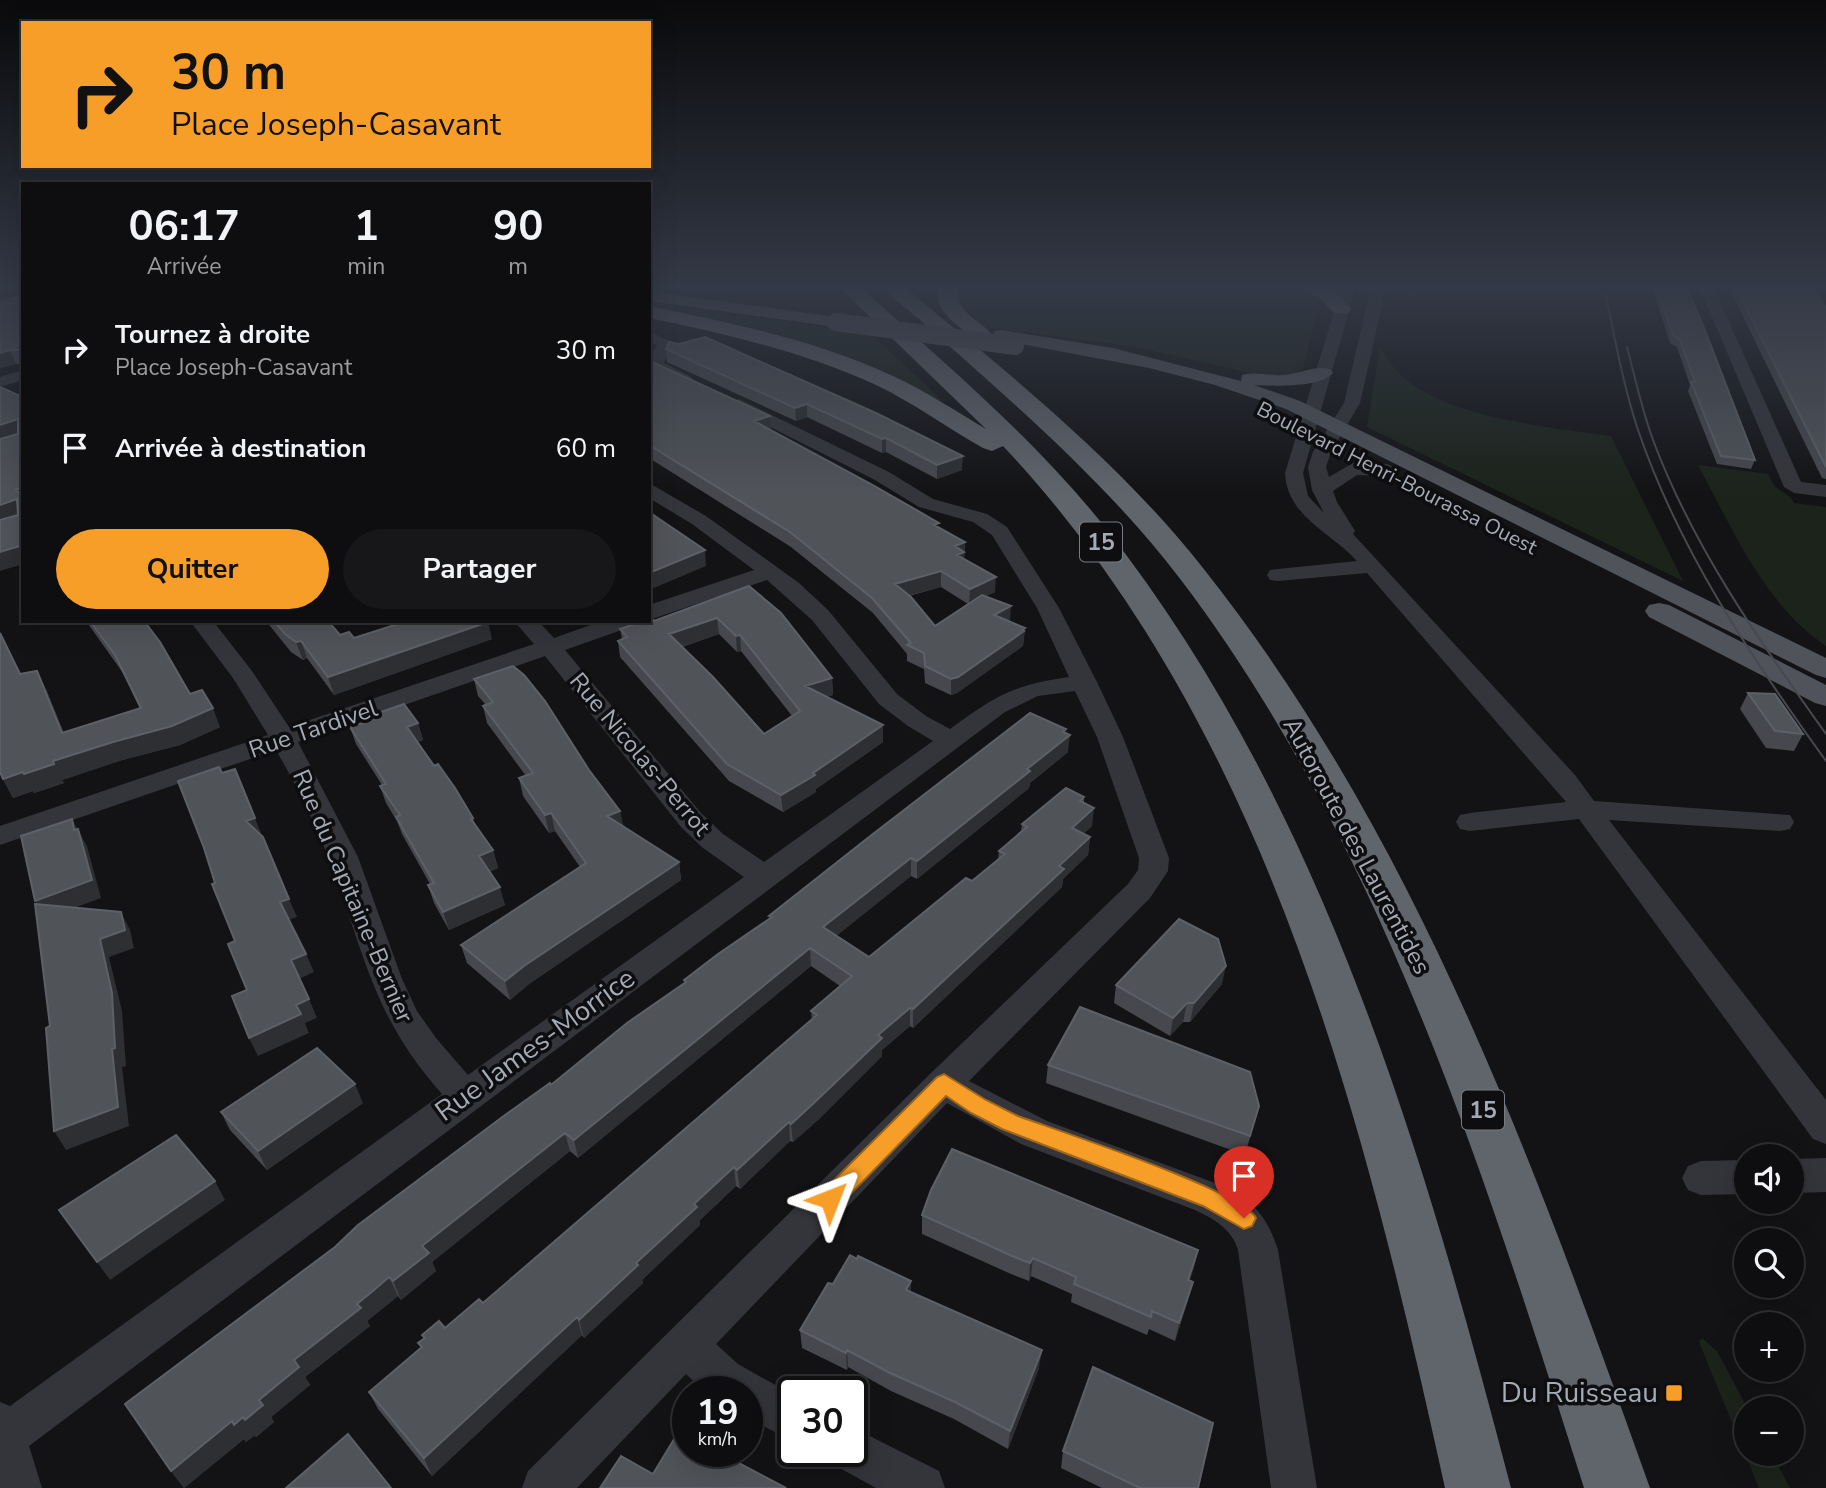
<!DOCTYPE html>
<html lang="fr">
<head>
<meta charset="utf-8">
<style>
	body { margin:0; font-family:"Nunito Sans",sans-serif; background:#171719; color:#f1f3f6; height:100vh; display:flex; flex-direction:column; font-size:26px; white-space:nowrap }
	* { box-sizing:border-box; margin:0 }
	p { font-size:23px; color:#9b9c9f }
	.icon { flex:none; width:38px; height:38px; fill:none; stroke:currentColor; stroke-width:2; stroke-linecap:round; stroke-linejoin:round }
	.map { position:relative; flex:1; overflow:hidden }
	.sheet { position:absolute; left:21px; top:182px; width:630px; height:441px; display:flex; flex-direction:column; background:#0e0e10; border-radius:0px; box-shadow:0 7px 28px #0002,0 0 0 2px #2e2e30 }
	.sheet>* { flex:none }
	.hud { position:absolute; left:21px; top:21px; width:630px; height:147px; border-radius:0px; box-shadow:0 7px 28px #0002,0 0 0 2px #2e2e30; background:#f79e29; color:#111; overflow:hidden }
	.fabs { position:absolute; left:1734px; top:1144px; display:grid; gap:14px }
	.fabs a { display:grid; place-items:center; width:70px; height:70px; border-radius:50%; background:#0e0e10; box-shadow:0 7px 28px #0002,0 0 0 2px #2e2e30; font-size:35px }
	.speed { position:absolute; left:672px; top:1376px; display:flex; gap:14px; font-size:35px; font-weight:700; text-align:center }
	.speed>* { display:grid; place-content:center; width:91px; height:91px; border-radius:50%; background:#0e0e10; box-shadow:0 7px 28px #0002,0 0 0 2px #2e2e30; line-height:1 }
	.speed small { font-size:18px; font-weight:400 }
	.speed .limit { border:4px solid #111; border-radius:10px; background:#fff; color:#111 }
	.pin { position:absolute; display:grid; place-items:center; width:60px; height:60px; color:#fff; margin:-72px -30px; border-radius:50% 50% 50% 0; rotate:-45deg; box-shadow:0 0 7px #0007 }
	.pin .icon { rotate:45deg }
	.me { position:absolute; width:77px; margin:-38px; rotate:45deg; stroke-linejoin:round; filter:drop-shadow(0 0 5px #0008) }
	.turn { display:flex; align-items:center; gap:24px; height:147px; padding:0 35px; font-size:32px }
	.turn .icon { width:91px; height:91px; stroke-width:2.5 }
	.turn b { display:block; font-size:49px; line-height:60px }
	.eta { display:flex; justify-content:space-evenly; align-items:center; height:119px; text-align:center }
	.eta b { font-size:42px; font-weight:700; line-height:49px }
	.primary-button { display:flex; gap:14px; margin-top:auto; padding:14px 35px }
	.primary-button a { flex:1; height:80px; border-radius:42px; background:#f79e29; color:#111; font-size:28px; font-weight:700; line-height:80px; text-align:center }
	.primary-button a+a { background:#171719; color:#f1f3f6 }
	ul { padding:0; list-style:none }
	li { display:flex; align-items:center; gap:21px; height:98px; padding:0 35px }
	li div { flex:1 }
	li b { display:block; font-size:26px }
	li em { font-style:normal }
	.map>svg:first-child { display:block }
</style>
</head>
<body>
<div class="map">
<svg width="1826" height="1488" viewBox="0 0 1826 1488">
	<rect width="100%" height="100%" fill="#131315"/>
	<!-- green -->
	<path fill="#1b231b" d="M959 286H1293L1315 294 1320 299 1303 369 1294 374 1268 377 1131 346 982 327 957 298 956 289Z
		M649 302 871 334 943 401 932 402 885 377 649 310Z
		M1380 347C1385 354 1389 362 1395 369 1437 418 1550 427 1611 436L1683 581 1367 427Z
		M1698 465 1768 474C1777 495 1789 491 1794 503L1826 507V646C1764 604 1733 530 1698 465Z
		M1702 1338 1717 1351 1748 1409 1746 1454H1772L1790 1488H1759L1699 1342Z"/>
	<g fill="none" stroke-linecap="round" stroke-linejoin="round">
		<!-- minor -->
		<path fill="#34353a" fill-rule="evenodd" d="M1342 286H1356L1303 473 1308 496 1324 513 1312 490 1308 467 1313 452 1344 403 1371 287 1422 286 1424 292 1417 296 1385 292 1360 403 1331 452 1326 467 1329 477 1353 463 1388 464 1397 470 1388 476 1357 475 1333 491 1337 502 1355 531 1353 534 1575 775 1594 801 1790 815 1794 822 1790 829 1780 831 1609 820 1826 1100V1144L1813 1139 1579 819 1470 831 1460 829 1456 822 1460 815 1470 813 1566 802 1367 573 1278 581 1270 580 1267 575 1270 570 1278 569 1357 561C1331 532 1287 517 1285 473Z
			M1699 286H1713L1801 482 1826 485V497L1794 493 1784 487Z
			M649 331 673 343 664 363 691 377 693 380 691 383H679L651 369 649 360 657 345 649 341Z
			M23 370V380L0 387V377Z
			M739 399 889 472 933 499 987 514 1007 527 1059 608 1097 682 1123 737 1169 858 1168 871 1150 898 969 1081 1047 1121 1223 1186C1253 1200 1268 1218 1278 1250L1317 1488H1271L1238 1250C1232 1229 1214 1219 1195 1210L1021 1144 947 1103 716 1344 738 1364 793 1395V1441L747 1418V1391H704L686 1374 577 1488H522L528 1471 931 1073 1128 884 1138 870 1139 858 1097 737 1075 691 1038 696 1005 712 29 1446 42 1488H0V1402L10 1406 442 1094C377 1021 367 964 335 876 320 832 299 790 276 750L0 845V826L268 735 233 678 190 621H213L252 671 289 727 534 644 514 621H538L554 638 602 621H636L633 626 565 650 701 813 723 834 764 862 933 741 908 726 879 704 812 620 767 580 649 620V605L754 570 692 524 649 498V483L706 516 799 583 828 610 897 694 926 716 950 729C995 696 1013 685 1069 677L1037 608 992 535 973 522 919 507 875 480 733 408 731 404ZM545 656 681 827 703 848 744 877 468 1075 436 1038 417 1011 402 979 358 857 298 742Z
			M1826 1158V1192L1792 1193V1159Z
			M1746 1160V1194L1701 1195 1688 1190 1682 1178 1688 1166 1701 1161Z
			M852 1427 939 1471 945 1488H876L836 1466 829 1451H852Z"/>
		<!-- major -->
		<path fill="#505359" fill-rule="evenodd" d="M649 291 836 317 845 322 836 327 649 301Z
			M23 294V304L0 310V300Z
			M1001 330 1113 348 1241 381 1242 375C1256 371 1270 376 1283 375 1299 374 1315 365 1330 369L1333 373C1320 388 1273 386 1254 385L1300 401 1826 658V678L1816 675 1286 409 1215 385 1149 368 995 339 992 335 995 331Z
			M1659 603 1669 605 1826 685V706L1815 703 1649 617 1645 611 1649 605Z"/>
		<!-- highway -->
		<path fill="#60646b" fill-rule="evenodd" d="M838 286H859C943 362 1033 437 1104 526 1323 804 1423 1151 1511 1488H1445C1364 1120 1268 728 1003 446L992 451 983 448C947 428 914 403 876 385 804 352 727 334 649 318V306C732 323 816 340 893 376 925 391 956 411 986 429Z
			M883 286H903C1008 373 1118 460 1203 568 1418 839 1535 1166 1650 1488H1584C1484 1173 1383 847 1181 580 1124 505 1054 439 983 376 962 357 940 338 919 319 907 309 892 298 883 286Z
			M939 286H958C954 308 973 317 988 330L991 334 988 338H974C957 325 932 310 939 286Z
			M1301 286C1327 286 1335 287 1351 309L1348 313H1334L1321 299 1303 290Z
			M1355 286H1387L1388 287 1378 293 1357 290Z"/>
		<!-- tram -->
		<path stroke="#47494f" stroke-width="2" d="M1604 286C1614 333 1622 381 1637 427 1678 549 1751 657 1826 761
			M1627 347C1635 378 1642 410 1653 440 1693 547 1760 642 1826 734"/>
		<!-- major-bridge -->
		<path stroke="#505359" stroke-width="18" d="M836 322 1015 346"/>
	</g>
	<!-- wall -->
	<path fill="#46484d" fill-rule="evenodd" d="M1652 286H1686L1755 460 1751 469 1717 464 1688 391 1690 385 1677 347 1670 343Z
		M1728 286H1812L1826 307V479L1822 478Z
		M23 300V364H16L0 368V306Z
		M679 344 962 470 937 479 886 452 882 453 807 417 796 421 667 362 666 349Z
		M649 356 652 362 770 416 771 429 770 430 965 542 964 559 995 592 986 596 1010 622 1025 628 1023 646 957 693 951 695 925 683 924 669 907 661V654L873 613 791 547 649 458ZM941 587 968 604 935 626 909 596Z
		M749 586 832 678 833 695 826 697 883 725V742L816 789V792L783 812 729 781 620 657 618 641 622 639 620 629 654 621ZM719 634 737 652 741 651 792 716 764 734 682 647Z
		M86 621H144L190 694 220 727 180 745 122 760 62 780 64 783 34 793 33 791 13 798 3 779 21 674 46 689 64 733 140 709 123 673Z
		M266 621H328L340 635 354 638 492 639 334 695 307 658 303 660 291 652Z
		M474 679 589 770 620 811 623 827 679 862 681 880 529 984 510 1000 467 963 461 945 580 867 555 831 549 833 523 796 519 778 526 776 487 723 483 706 486 705 478 696Z
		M1748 693 1803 734 1794 751 1766 748 1740 709Z
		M375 714 418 723 423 740 418 742 473 818 475 825 493 850 498 868 489 872 505 905 449 930 434 903 428 885 430 884 402 834 397 821 386 803 380 786 382 785 356 744 350 727 376 718Z
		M1066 733 1068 752 1030 783 1029 788 917 879 911 876 836 936 869 957 972 881 998 860 999 851 1021 831 1022 824 1084 797V803L1092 826 1083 834 1090 837 1088 855 1063 879 1062 887 913 1028 910 1026 882 1050V1056L819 1119 793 1142 790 1141 740 1189 736 1186 700 1220V1225L642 1280 643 1283 584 1338 582 1335 432 1476 378 1409 369 1392 421 1348 418 1343 424 1339 422 1335 445 1328 483 1303 812 1020 811 1011 840 986 811 966 578 1158 570 1151 432 1262 436 1271 401 1300 398 1296 367 1321 370 1326 305 1377 310 1385 271 1417 274 1422 256 1437 255 1435 246 1442 244 1439 184 1488 171 1471 551 1085 684 983V980L769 919V916Z
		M1222 984 1190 1022H1183L1170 1036 1114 1003 1116 985Z
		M1048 1065 1259 1106 1245 1155 1046 1083Z
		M363 1103 267 1170 230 1130 221 1112Z
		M922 1215 1198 1250 1190 1280 1193 1282 1188 1300 1175 1341 1149 1329 1147 1335 1071 1302 1072 1294 1031 1276 1029 1281 1011 1274 922 1234Z
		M833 1284 911 1292 1039 1368 1008 1449 954 1419 891 1391 848 1367 847 1370 802 1348 800 1330Z
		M1063 1451 1198 1488H1102L1061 1468Z"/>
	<!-- shaded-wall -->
	<path fill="#2d2f32" d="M650 337 652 349 649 355V340Z
		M10 350 16 364 0 368V353Z
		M807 404V417L796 421 795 408Z
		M770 416 771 429 756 434 754 421Z
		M18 419 23 435 0 442V425Z
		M886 438V452L882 453V439Z
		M963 456 962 470 937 479V465Z
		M23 487V505L16 490Z
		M17 499 23 515 0 523V505Z
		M965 542 964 567 956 570 955 546Z
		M23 545V564L0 571V552Z
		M705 550 706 566 649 590V573Z
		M941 571V587L895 599V584Z
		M996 577 995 592 969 604 970 589Z
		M1011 606 1010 622 994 615Z
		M717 618 719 634 671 650 669 634Z
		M488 622 492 639 334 695 328 677Z
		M1025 628 1023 646 957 693 951 695V679Z
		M740 635 741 651 737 652 736 636Z
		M301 641 307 658 303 660 296 642Z
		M37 671 46 689 71 752 62 733Z
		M832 678 833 695 806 703 805 686Z
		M213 708 220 727 180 745 122 760 62 780 64 783 34 793 24 774 53 761Z
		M418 723 423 740 412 744 407 727Z
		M883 725V742L816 789V792L783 812 781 795Z
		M1066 729 1065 739 1070 735 1068 752 1030 783 1029 788 917 879V861L1027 769Z
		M23 772 33 791 13 798 3 779Z
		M1094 808 1092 826 1070 846 1072 828Z
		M620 811 624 828 607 816Z
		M551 813 555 831 549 833 545 815Z
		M255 818 262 836 246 821Z
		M72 819 87 846 101 898 45 919 35 901 74 830Z
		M1090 837 1088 855 1063 879 1062 887 913 1028V1009Z
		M493 850 498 868 483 874 479 856Z
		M911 858V876L824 946 823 927Z
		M679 862 681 880 529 984 510 1000 505 981 524 966Z
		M500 887 505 905 449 930 443 912Z
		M289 899 297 917 288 920 280 902Z
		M121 912 130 930 134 948 109 957 122 1011 126 1066 122 1067 129 1126 66 1150 54 1131 112 1049 100 939Z
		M810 948 811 966 578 1158 574 1140Z
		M306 954 314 972 299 979 291 960Z
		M1226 966 1222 984 1190 1022 1194 1003Z
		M309 999 317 1018 305 1023 309 1033 258 1056 249 1038 296 1005Z
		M1187 1003 1183 1022 1170 1036 1173 1018Z
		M910 1008V1026L882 1050V1056L819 1119 793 1142 791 1124 878 1035Z
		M355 1084 363 1103 267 1170 258 1151Z
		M789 1122 790 1141 740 1189 737 1170Z
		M565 1133 570 1151 432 1262 436 1271 401 1300 393 1281 422 1246Z
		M734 1167 736 1186 700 1220V1225L642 1280 643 1283 584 1338 579 1320 694 1204Z
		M215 1181 225 1200 110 1280 97 1262Z
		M1198 1250 1194 1268 1184 1298 1188 1280Z
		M1033 1258 1031 1276 1029 1281 1030 1263Z
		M389 1277 398 1296 367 1321 370 1326 305 1377 310 1385 271 1417 274 1422 256 1437 245 1420 259 1400 294 1360 357 1304Z
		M911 1281V1299L906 1290Z
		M1193 1282 1188 1300 1175 1341 1179 1323Z
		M577 1317 582 1335 432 1476 424 1458Z
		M847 1350 848 1367 847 1370 846 1353Z
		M1042 1350 1039 1368 1008 1449 1010 1431Z
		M243 1417 255 1435 246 1442 234 1425Z
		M232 1421 244 1439 184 1488 171 1471Z"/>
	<!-- building -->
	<path fill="#505358" stroke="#5d6167" stroke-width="2" fill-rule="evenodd" d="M1656 286H1686L1706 333 1755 460 1721 456 1691 382H1695L1680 340 1673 335Z
		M1735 286H1812L1826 307V467Z
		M23 300V351L20 350H10L0 353V306Z
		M705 337 876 413 963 456 937 465 886 438 882 439 807 404 795 408 666 349 669 342 679 344Z
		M649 356 652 362 770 416 754 421 871 484 939 523 934 525 965 542 955 546 964 552 957 555 996 577 970 589 941 571 895 584 911 597 935 626 982 595 1011 606 994 615 1025 628 1022 630 1024 631 958 677 951 679 925 666 924 653 907 645 911 643 872 598 790 532 649 445Z
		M0 387 20 396 23 395V487L16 490 23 495V545L0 552V520L18 515 17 499 0 505V439L18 434V419L0 425Z
		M649 512 705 550 649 573Z
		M749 586 781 613 832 678 805 686 883 725 813 773 815 775 781 795 727 764 618 641 627 637 620 629 644 621H649V620L652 619 654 621ZM717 618 736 636 740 635 800 711 764 734 713 677 669 634Z
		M90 621H144L160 642 190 694 202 690 213 708 172 726 113 742 53 761 54 764 24 774 23 772 3 779 0 772V633L20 674 37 671 62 733 141 708 115 655Z
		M274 621H328L340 635 349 632 354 638 407 621 488 622 328 677 301 641 296 642 285 634Z
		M513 666 524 675 545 701 589 770 620 811 607 816 679 862 524 966 505 981 461 945 586 863 551 813 545 815 519 778 533 773 483 706 493 702 474 679Z
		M1748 693 1775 694 1803 734 1775 731Z
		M404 704 418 723 407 727 434 766 438 764 455 788 473 818 471 819 493 850 479 856 500 887 443 912 428 885 434 883 396 817 400 815 380 786 386 784 350 727 377 718 375 714Z
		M1030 713 1066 729 1063 732 1070 735 1027 769 1030 771 917 861 911 858 823 927 869 957 966 878 972 881 1005 854 999 851 1027 827 1022 824 1066 788 1084 797 1080 801 1094 808 1072 828 1090 837 1059 866 1064 869 913 1009 910 1008 878 1035 882 1038 817 1100 791 1124 789 1122 737 1170 734 1167 694 1204 697 1207 636 1263 638 1265 579 1320 577 1317 424 1458 369 1392 422 1347 418 1343 425 1338 422 1335 439 1321 445 1328 479 1299 483 1303 817 1015 811 1011 852 976 810 948 574 1140 565 1133 422 1246 429 1253 393 1281 389 1277 374 1290 357 1304 361 1308 294 1360 299 1367 259 1400 263 1405 245 1420 243 1417 234 1425 232 1421 171 1471 125 1404 335 1247 358 1225 505 1115 550 1083 551 1085 627 1023 686 982 684 980 718 954 772 917 769 916 869 837Z
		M219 767 222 773 235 769 255 818 246 821 263 837 289 899 280 902 306 954 291 960 309 999 296 1005 301 1014 249 1038 232 996 247 990 228 944 235 941 212 884 215 883 204 848 178 781Z
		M72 819 74 830 78 829 92 880 35 901 21 836Z
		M35 904 121 912 125 930 100 939 112 993 115 1048 112 1049 118 1107 54 1131 46 1028 50 1026Z
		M1179 919 1218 939 1226 966 1194 1003H1187L1173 1018 1116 985Z
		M1080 1007 1250 1072 1259 1106 1250 1136 1048 1065Z
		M317 1048 355 1084 258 1151 221 1112Z
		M176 1135 215 1181 97 1262 59 1210Z
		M952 1149 1198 1250 1188 1280 1193 1282 1179 1323 1152 1311 1151 1317 1074 1284 1076 1277 1033 1258 1030 1263 1012 1256 922 1215 931 1190Z
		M850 1255 857 1259 858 1256 911 1281 906 1290 1042 1350 1010 1431 955 1402 890 1373 847 1350 846 1353 800 1330 828 1283 833 1284Z
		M1093 1367 1213 1423 1198 1488H1140L1063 1451Z
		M679 1431 688 1435V1451H716L786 1488H600L621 1456 653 1474Z
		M348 1434 391 1488H286Z"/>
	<!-- sky -->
	<linearGradient id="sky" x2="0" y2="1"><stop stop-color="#0a0a0c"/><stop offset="0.58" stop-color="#333946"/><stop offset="1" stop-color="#333946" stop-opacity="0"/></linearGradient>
	<rect width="1826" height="494" fill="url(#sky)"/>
	<!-- route -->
	<path fill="#f79e29" stroke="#a1671b" stroke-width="2" d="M944 1074 986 1100 1018 1116C1056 1130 1243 1191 1256 1218L1252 1226 1244 1229 1203 1206 1002 1129 971 1113 946 1096 838 1207 830 1210 822 1207 818 1199 822 1192 937 1077Z"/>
	<!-- markers -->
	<rect fill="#f79e29" stroke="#0e0e10" stroke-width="2.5" x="1665" y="1384" width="18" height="18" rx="3.5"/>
	<g text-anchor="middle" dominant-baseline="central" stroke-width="7" stroke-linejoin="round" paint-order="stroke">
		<!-- far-street labels -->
		<g font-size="21" fill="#a4abb6" stroke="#0e0e10">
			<text transform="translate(1397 478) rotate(27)">Boulevard Henri-Bourassa Ouest</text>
		</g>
		<!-- shield labels -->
		<g fill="#0e0e10" stroke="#777c84" stroke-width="2">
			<rect x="1080" y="522.5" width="42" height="39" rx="5"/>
			<rect x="1462" y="1090.5" width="42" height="39" rx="5"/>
		</g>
		<g font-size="23" font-weight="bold" fill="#a4abb6">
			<text x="1101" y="542">15</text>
			<text x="1483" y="1110">15</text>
		</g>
		<!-- street labels -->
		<g font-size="24" fill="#a4abb6" stroke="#0e0e10">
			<text transform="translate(313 729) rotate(-19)">Rue Tardivel</text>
			<text transform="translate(640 754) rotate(50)">Rue Nicolas-Perrot</text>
			<text transform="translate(1357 846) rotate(62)">Autoroute des Laurentides</text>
			<text transform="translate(353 896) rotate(67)">Rue du Capitaine-Bernier</text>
		</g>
		<!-- near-street labels -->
		<g font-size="28" fill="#a4abb6" stroke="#0e0e10">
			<text transform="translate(535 1045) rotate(-36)">Rue James-Morrice</text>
		</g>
		<!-- near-poi labels -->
		<g font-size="28" fill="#a4abb6" stroke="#0e0e10" text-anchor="end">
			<text x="1658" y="1393">Du Ruisseau</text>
		</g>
	</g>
</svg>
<div class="fabs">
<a><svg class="icon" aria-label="sound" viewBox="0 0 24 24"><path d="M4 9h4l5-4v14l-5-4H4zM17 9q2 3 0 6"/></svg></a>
<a><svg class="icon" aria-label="search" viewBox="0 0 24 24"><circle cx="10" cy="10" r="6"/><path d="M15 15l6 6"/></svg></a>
<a>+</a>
<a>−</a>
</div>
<div class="speed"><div>19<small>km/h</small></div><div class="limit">30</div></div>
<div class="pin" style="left:1244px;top:1218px;background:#d93025"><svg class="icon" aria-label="arrive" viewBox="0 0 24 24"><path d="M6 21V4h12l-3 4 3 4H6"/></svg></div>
<svg class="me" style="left:830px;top:1199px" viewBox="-20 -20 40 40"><path d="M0-17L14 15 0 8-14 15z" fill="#f79e29" stroke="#fff" stroke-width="4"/></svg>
<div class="hud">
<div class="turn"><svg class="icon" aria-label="right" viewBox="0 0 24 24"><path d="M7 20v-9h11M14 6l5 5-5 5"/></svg><div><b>30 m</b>Place Joseph-Casavant</div></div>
</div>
<section class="sheet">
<div class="eta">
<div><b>06:17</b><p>Arrivée</p></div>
<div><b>1</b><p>min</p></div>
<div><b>90</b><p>m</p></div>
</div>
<ul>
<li><svg class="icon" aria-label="right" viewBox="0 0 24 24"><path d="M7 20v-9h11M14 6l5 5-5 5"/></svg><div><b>Tournez à droite</b><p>Place Joseph-Casavant</p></div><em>30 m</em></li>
<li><svg class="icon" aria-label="arrive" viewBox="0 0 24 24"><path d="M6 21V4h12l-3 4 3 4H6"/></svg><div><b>Arrivée à destination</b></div><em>60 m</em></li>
</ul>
<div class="primary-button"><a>Quitter</a><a>Partager</a></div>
</section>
</div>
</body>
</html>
